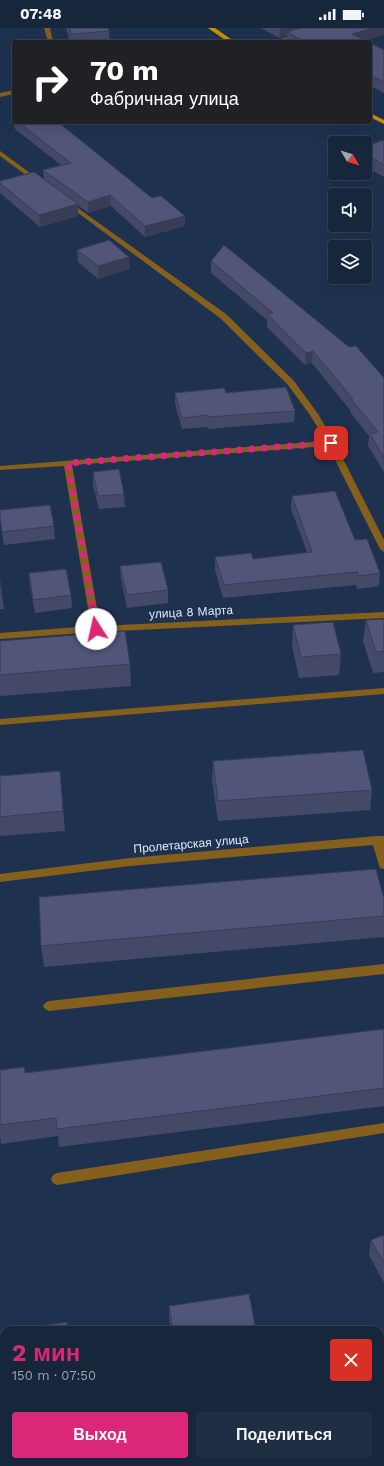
<!DOCTYPE html>
<html lang="ru">
<head>
<meta charset="utf-8">
<style>
	body { margin:0; font-family:"Work Sans",sans-serif; background:#1f2e42; color:#f1f3f6; height:100vh; display:flex; flex-direction:column; font-size:15px; white-space:nowrap }
	* { box-sizing:border-box; margin:0 }
	p { font-size:13px; color:#9ea5af }
	.icon { flex:none; width:22px; height:22px; fill:none; stroke:currentColor; stroke-width:2; stroke-linecap:round; stroke-linejoin:round }
	.map { position:relative; flex:1; overflow:hidden }
	.drawer { position:absolute; left:0px; top:1298px; width:384px; height:140px; display:flex; flex-direction:column; background:#16263b; border-radius:12px 12px 0 0; box-shadow:0 4px 16px #0002,0 0 0 1px #354355 }
	.drawer>* { flex:none }
	.guide { position:absolute; left:12px; top:12px; width:360px; height:84px; border-radius:4px; box-shadow:0 4px 16px #0002,0 0 0 1px #354355; background:#202124; color:#fff; overflow:hidden }
	.needle { width:26px; rotate:128deg }
	.buttons { position:absolute; left:328px; top:108px; display:grid; gap:8px }
	.buttons a { display:grid; place-items:center; width:44px; height:44px; border-radius:4px; background:#16263b; box-shadow:0 4px 16px #0002,0 0 0 1px #354355; font-size:20px }
	.pin { position:absolute; display:grid; place-items:center; width:34px; height:34px; color:#fff; margin:-17px; border-radius:8px; box-shadow:0 2px 6px #0006 }
	.me { position:absolute; width:44px; margin:-22px; rotate:350deg; stroke-linejoin:round; filter:drop-shadow(0 0 3px #0008) }
	.turn { display:flex; align-items:center; gap:14px; height:84px; padding:0 12px; font-size:18px }
	.turn .icon { width:52px; height:52px; stroke-width:2.5 }
	.turn b { display:block; font-size:28px; line-height:34px }
	.round { display:grid; place-items:center; flex:none; width:42px; height:42px; border-radius:4px; background:#1f2e42 }
	.overview { display:flex; align-items:center; justify-content:space-between; height:68px; padding:0 12px }
	h1 { font-size:24px; font-weight:700; line-height:30px; color:#db2777 }
	.button { display:flex; gap:8px; margin-top:auto; padding:8px 12px }
	.button a { flex:1; height:46px; border-radius:4px; background:#db2777; color:#fff; font-size:16px; font-weight:700; line-height:46px; text-align:center }
	.button a+a { background:#1f2e42; color:#f1f3f6 }
	.status { display:flex; justify-content:space-between; align-items:center; height:28px; padding:0 20px; background:#16263b; direction:ltr }
	.status svg { height:11px; fill:currentColor }
	.map>svg:first-child { display:block }
</style>
</head>
<body>
<div class="status"><b>07:48</b><svg viewBox="0 0 49 12"><path d="M0 12V9h3v3zM5 12V6h3v6zM10 12V3h3v9zM15 12V0h3v12zM26 1h20v11H26zM47 4h2v5h-2z"/></svg></div>
<div class="map">
<svg width="384" height="1438" viewBox="0 0 384 1438">
	<rect width="100%" height="100%" fill="#1e324f"/>
	<g fill="none" stroke-linecap="round" stroke-linejoin="round">
		<!-- minor -->
		<path fill="#85601c" fill-rule="evenodd" d="M44 0H50L53 14 48 13Z
			M298 6 301 8 300 9 281 14H271Z
			M14 62V66L0 69V65Z
			M0 123 41 153V155H37L0 128Z
			M68 173 226 286 294 353 318 386 335 415 384 512V524L380 521 328 418 72 437 100 598 384 584V590L96 604 0 611V605L91 598 64 438 0 442V438L326 413 310 387 288 357 220 290 66 176 65 175Z
			M384 660V666L0 697V691Z
			M377 808H384V841L380 840 379 837 373 817 130 838 0 854V846L130 830Z
			M384 936V946L49 983 45 981 43 978 45 975 49 973Z
			M384 1095V1105L57 1157 53 1155 51 1151 53 1147 57 1145Z"/>
		<!-- major -->
		<path fill="#cc8e03" fill-rule="evenodd" d="M208 0H215L235 14H228Z
			M370 85 384 92V96L370 89Z"/>
	</g>
	<!-- wall -->
	<path fill="#454968" d="M66 0H108L109 3 110 14H70Z
		M261 0H384L365 13 368 14H286L287 8 279 10Z
		M370 15 384 22V65L372 59 370 60Z
		M14 94H58L185 198 145 209 111 178 88 185 78 177V188L40 199 0 165V153L44 151 43 142 61 137 15 101Z
		M384 113V149L365 138V119Z
		M77 222 130 241 98 251 78 234Z
		M211 233 384 350V444L368 418 369 408 350 384V382L312 335 305 337 267 299V292L211 245Z
		M175 365H226L295 383 294 394 208 401 207 399 182 401 175 376Z
		M93 444 124 466 125 479 99 481 93 457Z
		M292 468 355 512 380 545 379 558 357 561 356 557 223 570 215 542V529L253 531 307 524 291 481Z
		M0 482 54 498 55 511 4 517 0 491Z
		M120 538 168 562V575L127 580 121 551Z
		M29 545 71 567 72 580 35 585 30 558Z
		M0 553 4 581H0Z
		M384 591V644L373 645 363 613 366 592Z
		M293 597 341 626 339 647 299 650 292 618Z
		M0 613 130 636 131 658 0 668Z
		M213 733 372 762 370 782 218 793 212 752Z
		M60 743 65 803 0 808V748Z
		M384 871V909L44 939 41 918Z
		M384 1001V1078L59 1119 58 1108 1 1116 0 1108V1042L25 1045Z
		M384 1207V1255L369 1227 371 1212Z
		M169 1278 255 1297 254 1302H171L169 1290Z
		M0 1304H4V1348H1L0 1342Z
		M31 1434H171L172 1438H123V1435L105 1438H32Z"/>
	<!-- shaded-wall -->
	<path fill="#383c55" d="M280 0H315L287 4V8L279 10Z
		M373 0H384V7L360 14 352 6Z
		M373 49 372 59 370 60V50Z
		M110 167 111 178 88 185V174Z
		M78 176V188L40 199 39 187Z
		M185 188V198L145 209V198Z
		M129 229 130 241 98 251V238Z
		M313 323 312 335 305 337 306 325Z"/>
	<!-- building -->
	<path fill="#505579" stroke="#383c55" d="M70 0H108L109 3 71 6Z
		M300 0H373L352 6 368 14H305L287 4Z
		M370 15 384 22V54L373 49 370 50Z
		M18 94H58L152 170 161 168 185 188 145 198 110 167 88 174 43 142 71 135Z
		M383 112 384 113V137L365 126V119Z
		M34 144 78 176 39 187 0 155V153Z
		M109 212 129 229 98 238 77 222Z
		M224 217 349 319 356 318 384 350V430L370 406 378 404 351 371H353L313 323 306 325 267 286 273 285 211 233Z
		M286 359 295 383 208 389V387L182 390 175 365 224 360 226 365Z
		M119 441 124 466 98 468 93 444Z
		M335 463 355 512 367 511 380 545 358 548 357 544 224 557 215 529 251 525 253 531 312 524 292 468Z
		M50 477 54 498 2 504 0 488V482Z
		M161 534 168 562 127 567 120 538Z
		M66 541 71 567 33 572 29 545Z
		M0 553 2 568H0Z
		M384 591V623L376 624 366 592Z
		M333 594 341 626 301 629 293 597Z
		M125 603 130 636 0 647V613Z
		M363 722 372 762 218 773 213 733Z
		M60 743 63 783 0 789V748Z
		M376 841 384 871V888L41 918 39 869Z
		M384 1001V1060L57 1101 56 1090 0 1097V1042L24 1039 25 1045Z
		M384 1207V1235L371 1212Z
		M249 1266 255 1297 223 1302H173L169 1278Z
		M67 1294 68 1302H14Z
		M0 1304H4V1336L0 1337Z
		M31 1434H64L40 1438H32Z
		M123 1434H171L172 1438H124Z"/>
	<g fill="none" stroke-linecap="round" stroke-linejoin="round">
		<!-- route -->
		<path stroke="#db2777" stroke-width="7" stroke-dasharray="0 12.6" d="M96 601 68 435 331 415"/>
	</g>
	<g text-anchor="middle" dominant-baseline="central" stroke-width="3.5" stroke-linejoin="round" paint-order="stroke">
		<!-- street labels -->
		<g font-size="12" fill="#ddeafd" stroke="#1e324f">
			<text transform="translate(191 584) rotate(-3)">улица 8 Марта</text>
			<text transform="translate(191 816) rotate(-5)">Пролетарская улица</text>
		</g>
	</g>
</svg>
<div class="buttons">
<a><svg class="needle" viewBox="-14 -14 28 28"><path d="M0-13l5 13h-10z" fill="#e53935"/><path d="M0 13l5-13h-10z" fill="#9ea5af"/></svg></a>
<a><svg class="icon" aria-label="sound" viewBox="0 0 24 24"><path d="M4 9h4l5-4v14l-5-4H4zM17 9q2 3 0 6"/></svg></a>
<a><svg class="icon" aria-label="layers" viewBox="0 0 24 24"><path d="M12 4l9 5-9 5-9-5zM3 14l9 5 9-5"/></svg></a>
</div>
<div class="pin" style="left:331px;top:415px;background:#d93025"><svg class="icon" aria-label="arrive" viewBox="0 0 24 24"><path d="M6 21V4h12l-3 4 3 4H6"/></svg></div>
<svg class="me" style="left:96px;top:601px" viewBox="-20 -20 40 40"><circle r="19" fill="#fff"/><path d="M0-13L10 11 0 6-10 11z" fill="#db2777"/></svg>
<div class="guide">
<div class="turn"><svg class="icon" aria-label="right" viewBox="0 0 24 24"><path d="M7 20v-9h11M14 6l5 5-5 5"/></svg><div><b>70 m</b>Фабричная улица</div></div>
</div>
<section class="drawer">
<div class="overview"><div><h1>2 мин</h1><p>150 m · 07:50</p></div><a class="round" style="background:#d93025;color:#fff"><svg class="icon" aria-label="close" viewBox="0 0 24 24"><path d="M6 6l12 12M18 6L6 18"/></svg></a></div>
<div class="button"><a>Выход</a><a>Поделиться</a></div>
</section>
</div>
</body>
</html>
